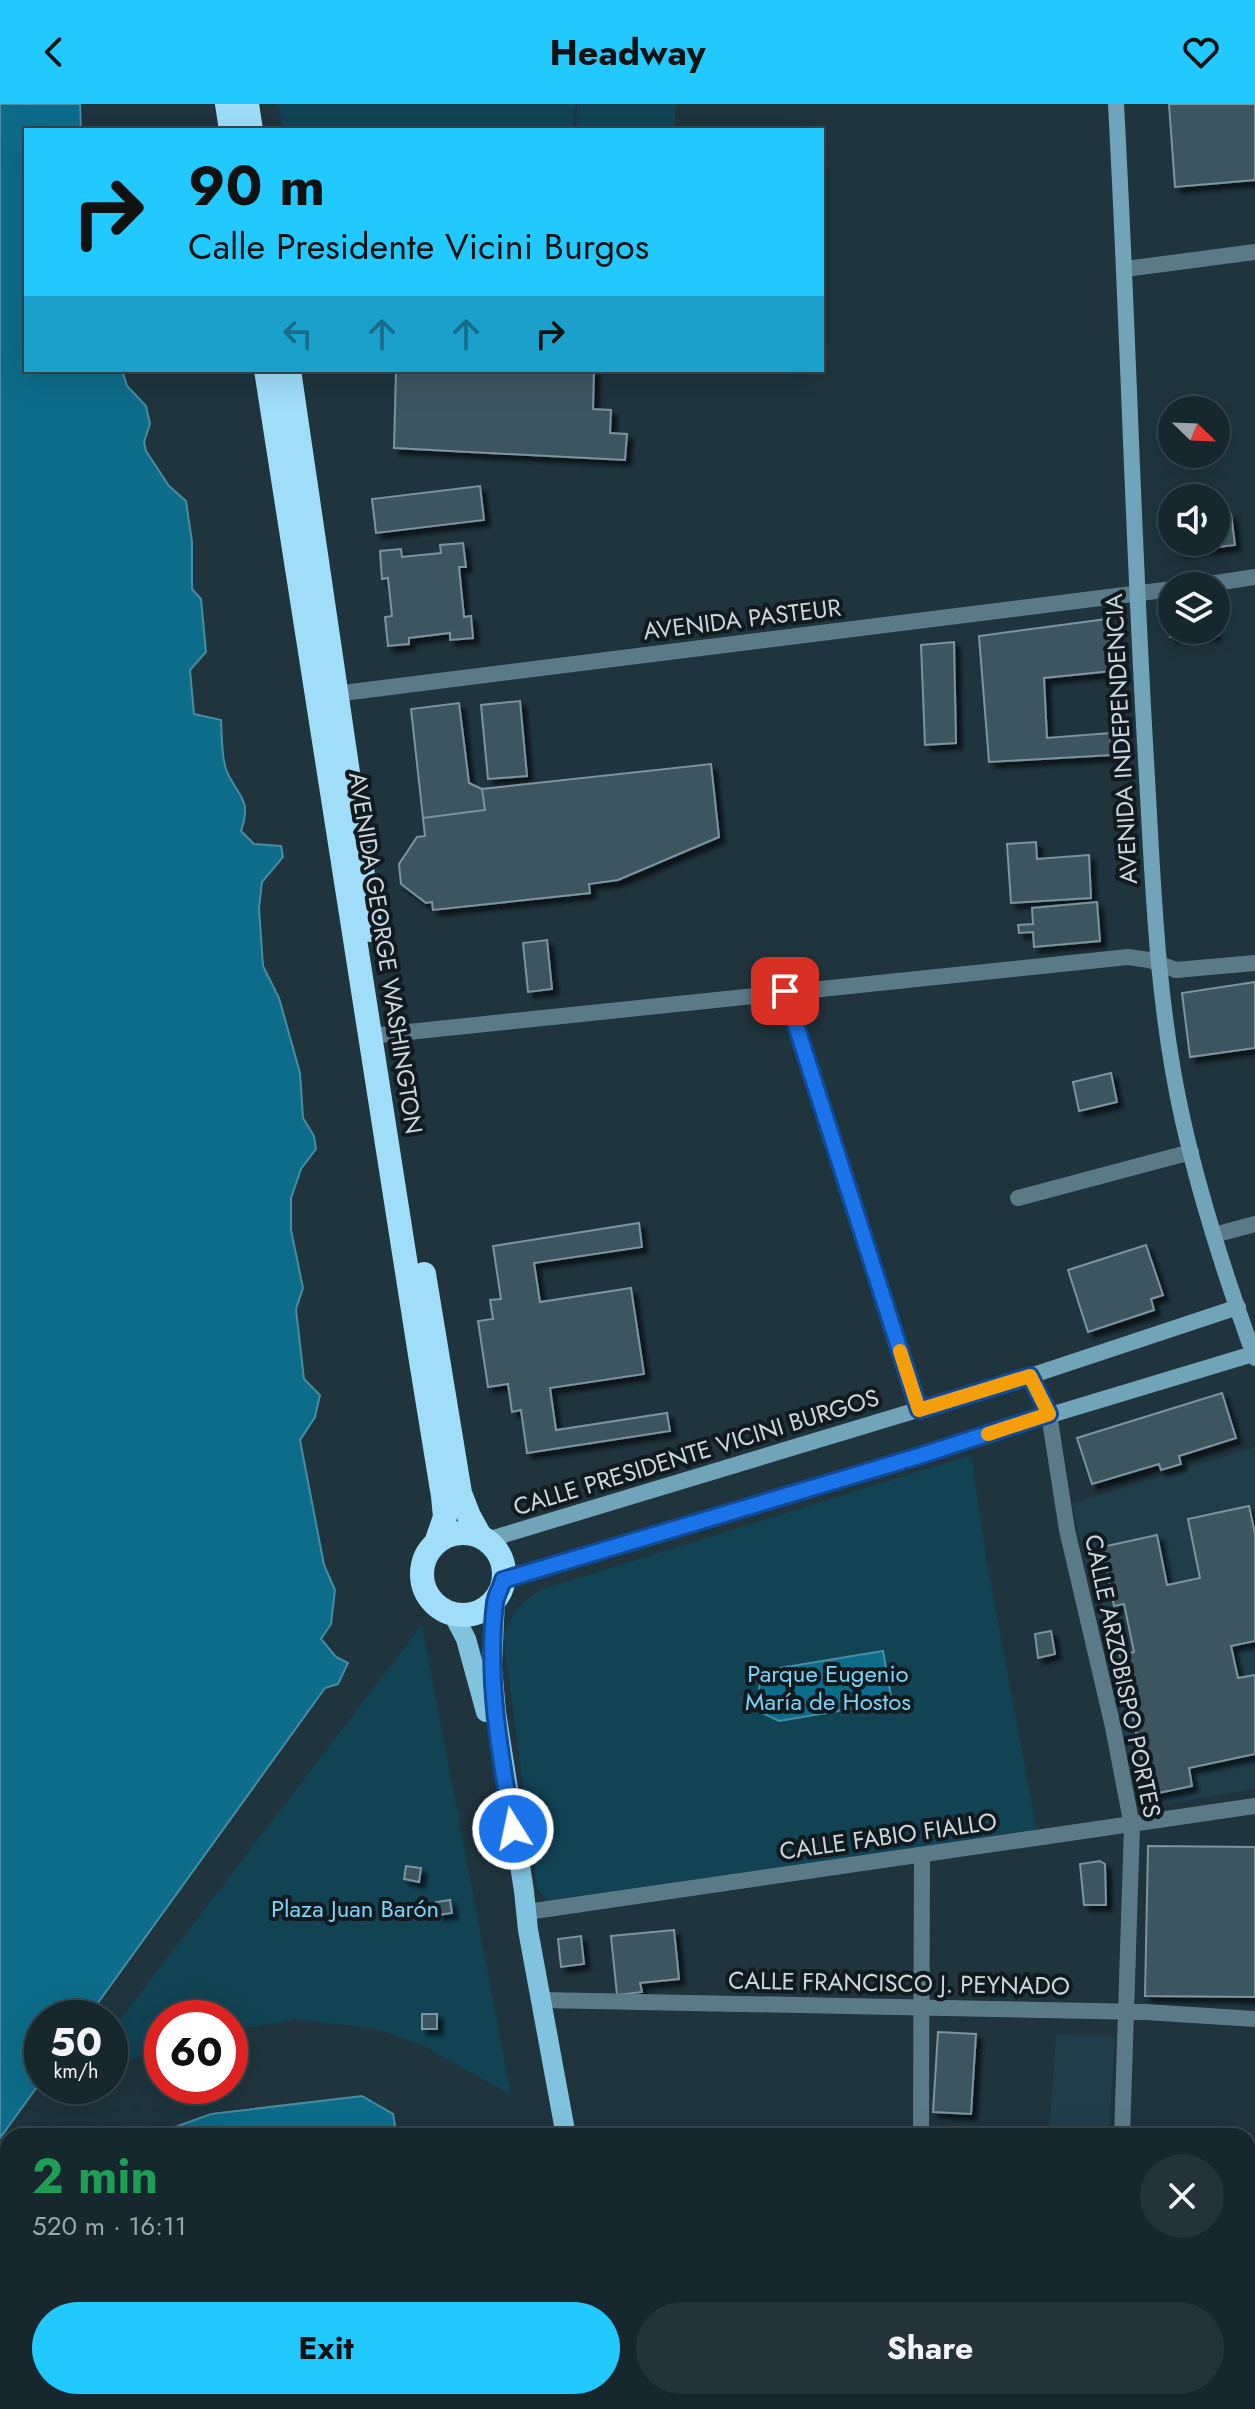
<!DOCTYPE html>
<html lang="en">
<head>
<meta charset="utf-8">
<style>
	body { margin:0; font-family:Jost,sans-serif; background:#24333a; color:#f1f3f6; height:100vh; display:flex; flex-direction:column; font-size:30px; white-space:nowrap }
	* { box-sizing:border-box; margin:0 }
	p { font-size:26px; color:#9ea5aa }
	.icon { flex:none; width:44px; height:44px; fill:none; stroke:currentColor; stroke-width:2; stroke-linecap:round; stroke-linejoin:round }
	.map { position:relative; flex:1; overflow:hidden }
	.panel { position:absolute; left:0px; top:2024px; width:1256px; height:282px; display:flex; flex-direction:column; background:#17272e; border-radius:24px 24px 0 0; box-shadow:0 8px 32px #0002,0 0 0 2px #36444a }
	.panel>* { flex:none }
	.hud { position:absolute; left:24px; top:24px; width:800px; height:244px; border-radius:0px; box-shadow:0 8px 32px #0002,0 0 0 2px #36444a; background:#22c9fe; color:#111; overflow:hidden }
	.needle { width:52px; rotate:113deg }
	.buttons { position:absolute; left:1158px; top:292px; display:grid; gap:16px }
	.buttons a { display:grid; place-items:center; width:72px; height:72px; border-radius:50%; background:#17272e; box-shadow:0 8px 32px #0002,0 0 0 2px #36444a; font-size:40px }
	.speed { position:absolute; left:24px; top:1896px; display:flex; gap:16px; font-size:40px; font-weight:700; text-align:center }
	.speed>* { display:grid; place-content:center; width:104px; height:104px; border-radius:50%; background:#17272e; box-shadow:0 8px 32px #0002,0 0 0 2px #36444a; line-height:1 }
	.speed small { font-size:20px; font-weight:400 }
	.speed .limit { border:12px solid #d22; background:#fff; color:#111 }
	.pin { position:absolute; display:grid; place-items:center; width:68px; height:68px; color:#fff; margin:-34px; border-radius:16px; box-shadow:0 4px 12px #0006 }
	.me { position:absolute; width:88px; margin:-44px; rotate:350deg; stroke-linejoin:round; filter:drop-shadow(0 0 6px #0008) }
	.turn { display:flex; align-items:center; gap:28px; height:168px; padding:0 32px; font-size:36px }
	.turn .icon { width:104px; height:104px; stroke-width:2.5 }
	.turn b { display:block; font-size:56px; line-height:68px }
	.lanes { display:flex; align-items:center; height:76px; padding:0 32px; background:#0003; justify-content:center; gap:40px; direction:ltr }
	.lanes .off { opacity:.35 }
	.round { display:grid; place-items:center; flex:none; width:84px; height:84px; border-radius:42px; background:#24333a }
	.summary { display:flex; align-items:center; justify-content:space-between; height:136px; padding:0 32px }
	h1 { font-size:48px; font-weight:700; line-height:60px; color:#1e9e55 }
	.primary-button { display:flex; gap:16px; margin-top:auto; padding:16px 32px }
	.primary-button a { flex:1; height:92px; border-radius:48px; background:#22c9fe; color:#111; font-size:32px; font-weight:700; line-height:92px; text-align:center }
	.primary-button a+a { background:#24333a; color:#f1f3f6 }
	header { display:flex; justify-content:space-between; align-items:center; height:104px; padding:0 32px; background:#22c9fe; color:#111; font-size:36px; font-weight:700 }
	.map>svg:first-child { display:block }
</style>
</head>
<body>
<header><svg class="icon" aria-label="back" viewBox="0 0 24 24"><path d="M15 5l-7 7 7 7"/></svg>Headway<svg class="icon" aria-label="heart" viewBox="0 0 24 24"><path d="M12 20l-8-8c-3-5 5-10 8-4 3-6 11-1 8 4z"/></svg></header>
<div class="map">
<svg width="1255" height="2305" viewBox="0 0 1255 2305">
	<defs>
		<filter id="shadow"><feDropShadow dx="5.5" dy="5.5" stdDeviation="2" flood-color="#0009"/></filter>
	</defs>
	<rect width="100%" height="100%" fill="#1f343d"/>
	<!-- built -->
	<path fill="#203e4a" d="M1255 1343V1685L1142 1704 1072 1400Z
		M1056 1930 1115 1933 1109 2032H1049Z"/>
	<!-- green -->
	<path fill="#114355" d="M279 0H575L573 26H282Z
		M577 0H676L674 26 576 25Z
		M971 1351 988 1464 1038 1733 559 1799 546 1796 537 1784 503 1530 517 1504 540 1486Z
		M422 1521 511 1991 422 1941 376 1925 296 1915 230 1927V1914H162V1944L110 1962V1929Z"/>
	<!-- water -->
	<path fill="#0d6c8a" stroke="#468ca3" stroke-width="2" d="M0 0H80L81 26H26V266H122L127 282 146 302 150 320 144 338 146 347 169 382 186 397 192 438V485L201 495 206 548 190 566 194 610 221 616C222 631 221 654 227 668 239 694 252 695 241 727L254 740 281 742 283 753 262 778 259 804 263 862 279 894 300 969 303 1014 314 1032 316 1045 301 1065 291 1094V1126L303 1184 296 1205 304 1275 320 1291 315 1313 300 1336 324 1461 335 1486 331 1520 321 1535 336 1553 348 1559 338 1580 325 1584 87 1914H42V1976L0 2034Z
		M883 1547 892 1598 779 1617 762 1609 758 1594 760 1578 774 1565Z
		M362 1992 393 2010 397 2032H150L211 2010Z
		M8 2103V2298H477L480 2305H0V2111Z"/>
	<!-- building -->
	<path fill="#3e555e" stroke="#7c949f" stroke-width="2" filter="url(#shadow)" d="M1169 0H1255V76L1175 83Z
		M396 266H594L593 305 611 306 610 329 627 330 625 356 394 344Z
		M480 382 484 416 376 429 372 395Z
		M1231 410 1235 441 1179 448 1178 438H1216V412Z
		M463 439 466 463H459L464 513 471 512 473 534 450 536V529L409 534V540L388 542 385 513 392 512 388 474 382 475 380 447 401 445 402 453 441 449 440 441Z
		M1172 514V526H1214V531L1170 533Z
		M1107 515 1112 567 1044 574 1047 634 1110 629 1112 651 989 658 979 532Z
		M954 538 956 639 925 641 921 541Z
		M520 597 527 672 488 675 481 601Z
		M459 599 469 679 482 685 485 706 423 714 411 605Z
		M711 660 719 733 618 776 589 780 590 789 433 806 432 798 426 799 401 780 399 760 417 733 425 732 423 714 485 706 482 685Z
		M1036 738 1037 755 1089 751 1091 794 1011 799 1007 740Z
		M1097 798 1100 837 1034 843 1033 828 1019 829 1018 821 1033 820 1032 804Z
		M547 836 552 885 528 888 523 839Z
		M1255 878V944L1190 953 1182 889Z
		M1111 969 1117 998 1079 1007 1073 978Z
		M639 1119 642 1143 534 1159 540 1198 631 1184 644 1270 550 1284 556 1326 667 1309 670 1327 527 1349 521 1306 512 1308 508 1280 488 1283 478 1217 493 1215 490 1196 501 1195 493 1142Z
		M1146 1141 1163 1191 1151 1195 1154 1206 1088 1228 1068 1166Z
		M1222 1289 1236 1334 1179 1352 1181 1360 1161 1366 1159 1360 1092 1380 1077 1334Z
		M1249 1402 1255 1430V1537L1231 1542 1238 1574 1255 1571V1650L1189 1664 1192 1682 1149 1691 1120 1551 1134 1548 1124 1500 1114 1502 1102 1443 1157 1431 1167 1481 1200 1474 1188 1415Z
		M1051 1527 1055 1550 1038 1554 1035 1530Z
		M1148 1742 1255 1743V1893L1145 1892Z
		M1100 1757 1105 1760 1106 1801H1084L1080 1760Z
		M406 1762 421 1764 419 1778 404 1775Z
		M450 1796 452 1809 438 1811 436 1798Z
		M674 1826 679 1875 640 1879 642 1888 617 1891 611 1832Z
		M581 1832 584 1860 561 1863 558 1835Z
		M422 1910H437V1925H422Z
		M938 1928 976 1930 971 2010 933 2008Z
		M1251 2249 1255 2250V2273H1250Z
		M678 2298H713L715 2305H676Z
		M1033 2298H1090L1092 2305H1033Z
		M1129 2298H1154V2305H1123Z"/>
	<g fill="none" stroke-linecap="round" stroke-linejoin="round">
		<!-- street -->
		<path stroke="#5b7a88" stroke-width="16" d="M1125 165 1255 148
			M1196 482 1255 473
			M327 591 1172 485
			M785 887 919 1306
			M370 932 1128 853 1149 856 1176 866 1255 859
			M1018 1094 1191 1048
			M1214 1131 1255 1120
			M1030 1272 1049 1310 1067 1426 1113 1623 1132 1722 1122 2032
			M527 1808 1255 1702
			M542 1896 1146 1908 1255 1915
			M921 2032 922 1751
			M1248 2095H1255
			M1248 2280H1255
			M924 2298 925 2305
			M1113 2305V2298"/>
		<!-- secondary -->
		<path stroke="#71a3b9" stroke-width="16" d="M1116 0C1128 219 1133 437 1146 656 1153 776 1156 898 1183 1017 1201 1097 1227 1177 1255 1254
			M487 1436 1030 1272 1238 1203
			M503 1476 1253 1250"/>
		<!-- primary -->
		<path stroke="#81c3df" stroke-width="20" d="M495 1495 492 1562 496 1608 524 1787 528 1826 566 2032
			M453 1510 466 1535 486 1608
			M621 2298 623 2305"/>
		<!-- highway -->
		<path stroke="#9fddf8" stroke-width="24" d="M227 0 231 26
			M247 0 251 26
			M266 266 420 1251 443 1392 445 1413 436 1439
			M289 266 371 826
			M424 1170 460 1389 469 1412 480 1432
			M422 1470a41 41 0 1 1 82 0a41 41 0 1 1-82 0Z"/>
	</g>
	<g fill="none" stroke-linecap="round" stroke-linejoin="round">
		<!-- route casing -->
		<g stroke="#114b97" stroke-width="20">
			<path id="route" d="M513 1725C500 1651 486 1574 495 1499 496 1491 501 1484 503 1476L919 1352 1049 1310 1030 1272 919 1306 785 887"/>
		</g>
		<!-- route -->
		<use href="#route" stroke="#1a73e8" stroke-width="14"/>
		<!-- slow -->
		<path stroke="#f59e0b" stroke-width="14" d="M900 1247 919 1306 1030 1272 1049 1310 988 1330"/>
	</g>
	<g text-anchor="middle" dominant-baseline="central" stroke-width="8" stroke-linejoin="round" paint-order="stroke">
		<!-- street labels -->
		<g font-size="24" fill="#cbd7dd" stroke="#111b1f">
			<text transform="translate(742 515) rotate(-7)">AVENIDA PASTEUR</text>
			<text transform="translate(1121 635) rotate(-93)">AVENIDA INDEPENDENCIA</text>
			<text transform="translate(386 849) rotate(81)">AVENIDA GEORGE WASHINGTON</text>
			<text transform="translate(696 1348) rotate(-17)">CALLE PRESIDENTE VICINI BURGOS</text>
			<text transform="translate(1123 1572) rotate(78)">CALLE ARZOBISPO PORTES</text>
			<text transform="translate(888 1732) rotate(-8)">CALLE FABIO FIALLO</text>
			<text transform="translate(899 1879) rotate(1)">CALLE FRANCISCO J. PEYNADO</text>
		</g>
		<!-- park labels -->
		<g font-size="24" fill="#7dd3f7" stroke="#111b1f">
			<text x="828" y="1569">Parque Eugenio<tspan x="828" dy="28">María de Hostos</tspan></text>
			<text x="355" y="1804">Plaza Juan Barón</text>
		</g>
	</g>
</svg>
<div class="buttons">
<a><svg class="needle" viewBox="-14 -14 28 28"><path d="M0-13l5 13h-10z" fill="#e53935"/><path d="M0 13l5-13h-10z" fill="#9ea5aa"/></svg></a>
<a><svg class="icon" aria-label="sound" viewBox="0 0 24 24"><path d="M4 9h4l5-4v14l-5-4H4zM17 9q2 3 0 6"/></svg></a>
<a><svg class="icon" aria-label="layers" viewBox="0 0 24 24"><path d="M12 4l9 5-9 5-9-5zM3 14l9 5 9-5"/></svg></a>
</div>
<div class="speed"><div>50<small>km/h</small></div><div class="limit">60</div></div>
<div class="pin" style="left:785px;top:887px;background:#d93025"><svg class="icon" aria-label="arrive" viewBox="0 0 24 24"><path d="M6 21V4h12l-3 4 3 4H6"/></svg></div>
<svg class="me" style="left:513px;top:1725px" viewBox="-20 -20 40 40"><circle r="17" fill="#1a73e8" stroke="#fff" stroke-width="3"/><path d="M0-11L8 9 0 5-8 9z" fill="#fff"/></svg>
<div class="hud">
<div class="turn"><svg class="icon" aria-label="right" viewBox="0 0 24 24"><path d="M7 20v-9h11M14 6l5 5-5 5"/></svg><div><b>90 m</b>Calle Presidente Vicini Burgos</div></div>
<div class="lanes"><svg class="icon off" aria-label="left" viewBox="0 0 24 24"><path d="M17 20v-9H6M10 6l-5 5 5 5"/></svg><svg class="icon off" aria-label="ahead" viewBox="0 0 24 24"><path d="M12 20V5M6 11l6-6 6 6"/></svg><svg class="icon off" aria-label="ahead" viewBox="0 0 24 24"><path d="M12 20V5M6 11l6-6 6 6"/></svg><svg class="icon" aria-label="right" viewBox="0 0 24 24"><path d="M7 20v-9h11M14 6l5 5-5 5"/></svg></div>
</div>
<section class="panel">
<div class="summary"><div><h1>2 min</h1><p>520 m · 16:11</p></div><a class="round"><svg class="icon" aria-label="close" viewBox="0 0 24 24"><path d="M6 6l12 12M18 6L6 18"/></svg></a></div>
<div class="primary-button"><a>Exit</a><a>Share</a></div>
</section>
</div>
</body>
</html>
